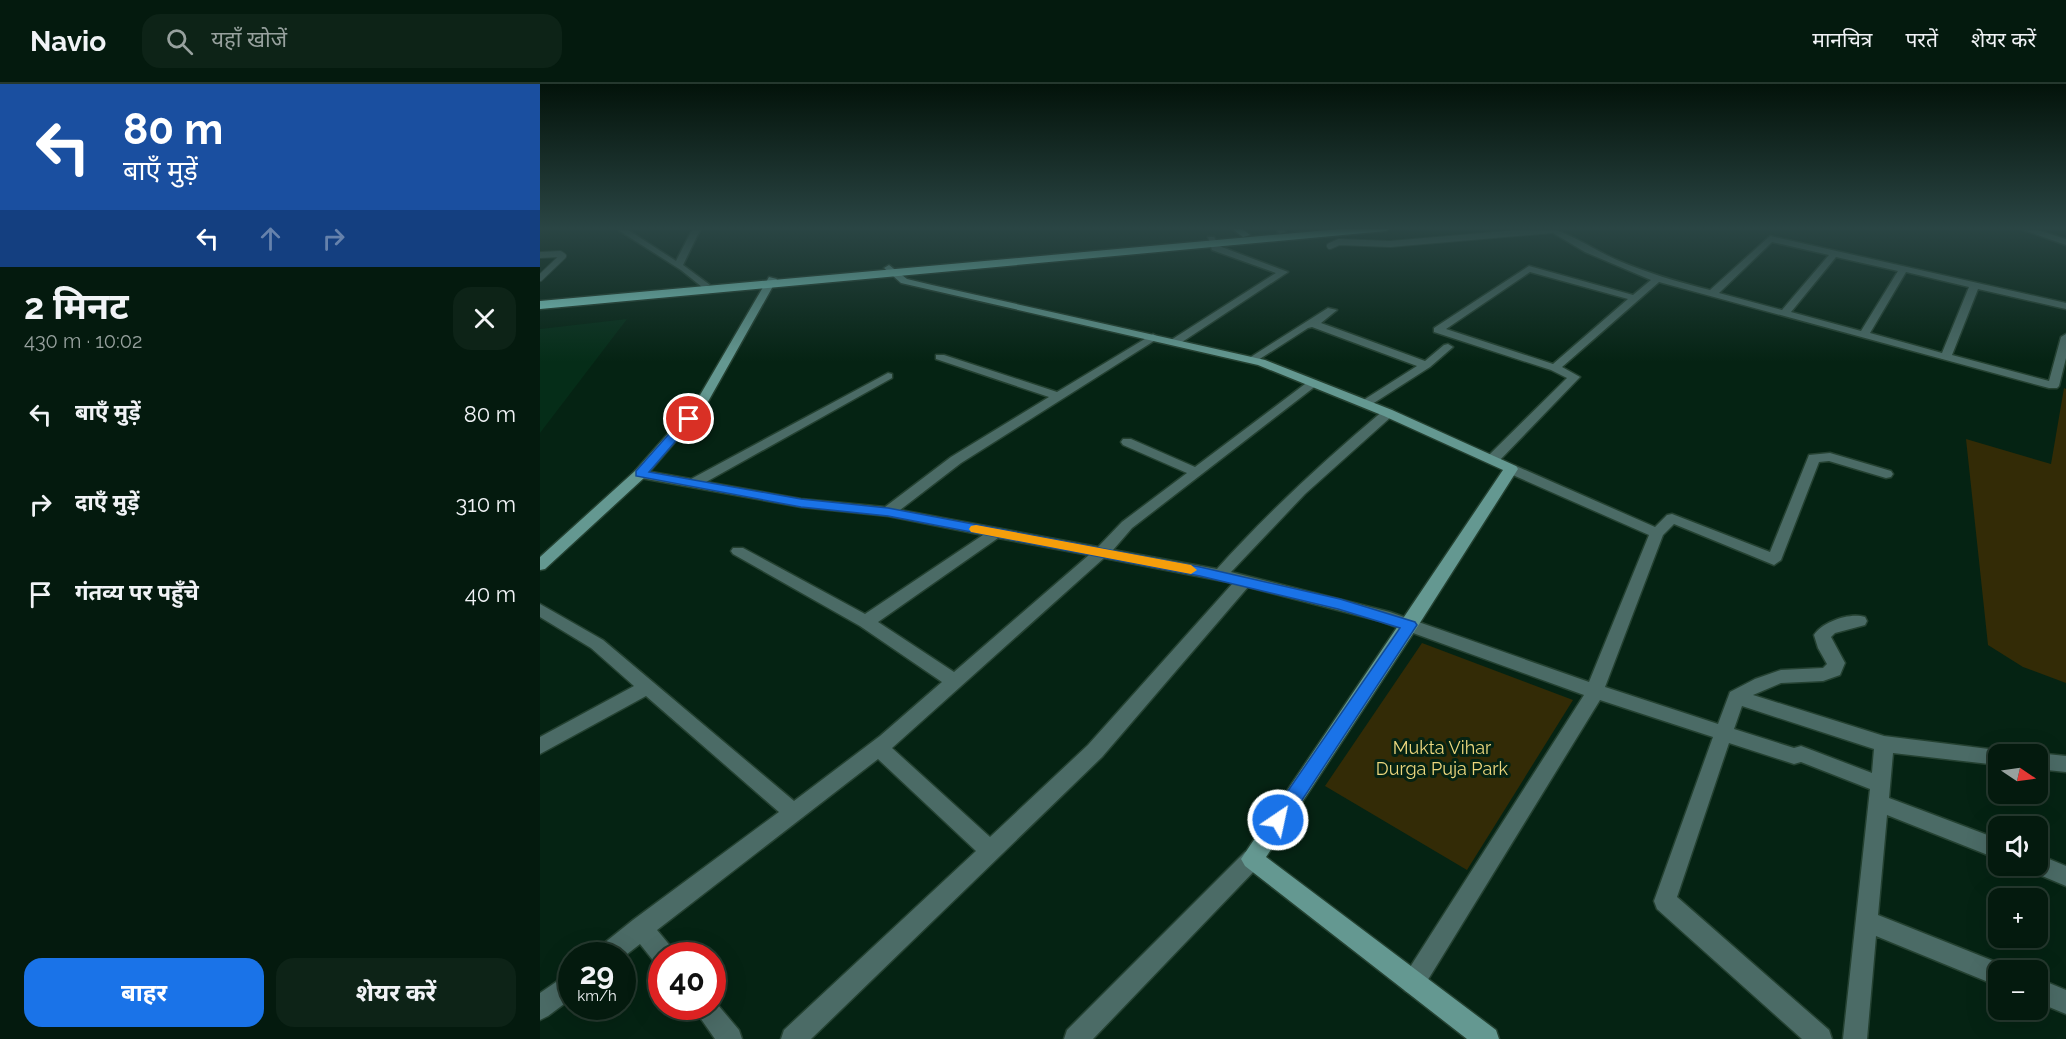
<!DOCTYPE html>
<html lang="hi">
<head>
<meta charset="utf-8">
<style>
	body { margin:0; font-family:Raleway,"Noto Sans Devanagari",sans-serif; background:#0d2317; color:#f1f3f6; height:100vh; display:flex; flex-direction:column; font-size:22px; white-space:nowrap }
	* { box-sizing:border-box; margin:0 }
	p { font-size:20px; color:#97a19e }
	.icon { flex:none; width:33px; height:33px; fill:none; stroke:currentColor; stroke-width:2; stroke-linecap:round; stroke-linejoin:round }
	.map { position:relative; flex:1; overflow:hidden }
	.side { display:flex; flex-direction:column; background:#041a0e; width:540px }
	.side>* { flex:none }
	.top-card { background:#1a4fa0; color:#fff; overflow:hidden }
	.needle { width:39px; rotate:103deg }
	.buttons { position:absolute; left:1448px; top:660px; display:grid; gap:12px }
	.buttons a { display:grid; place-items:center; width:60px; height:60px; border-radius:12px; background:#041a0e; box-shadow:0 6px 24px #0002,0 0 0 2px #25382e; font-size:30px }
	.speed { position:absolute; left:18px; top:858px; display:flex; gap:12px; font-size:30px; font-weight:700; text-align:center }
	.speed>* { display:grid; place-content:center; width:78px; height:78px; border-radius:50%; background:#041a0e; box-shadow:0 6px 24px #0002,0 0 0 2px #25382e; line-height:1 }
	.speed small { font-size:15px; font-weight:400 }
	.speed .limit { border:9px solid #d22; background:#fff; color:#111 }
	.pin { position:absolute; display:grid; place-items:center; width:51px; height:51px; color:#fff; margin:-26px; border:3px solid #fff; border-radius:50%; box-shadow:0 2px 6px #0007 }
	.me { position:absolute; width:66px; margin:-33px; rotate:34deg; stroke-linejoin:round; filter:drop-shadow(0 0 4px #0008) }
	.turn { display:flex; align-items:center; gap:21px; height:126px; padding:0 24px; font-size:27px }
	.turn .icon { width:78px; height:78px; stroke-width:2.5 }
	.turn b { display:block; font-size:42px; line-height:51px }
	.lanes { display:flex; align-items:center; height:57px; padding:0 24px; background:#0003; justify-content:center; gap:30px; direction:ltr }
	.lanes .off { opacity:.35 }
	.round { display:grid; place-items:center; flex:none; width:63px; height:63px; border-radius:18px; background:#0d2317 }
	.head { display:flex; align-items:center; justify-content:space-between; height:102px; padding:0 24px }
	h1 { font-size:36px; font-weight:700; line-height:45px }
	.cta { display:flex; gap:12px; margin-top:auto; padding:12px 24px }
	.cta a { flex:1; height:69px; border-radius:18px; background:#1a73e8; color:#fff; font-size:24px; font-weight:700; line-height:69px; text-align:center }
	.cta a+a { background:#0d2317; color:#f1f3f6 }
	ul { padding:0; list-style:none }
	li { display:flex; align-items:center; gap:18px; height:90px; padding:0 24px }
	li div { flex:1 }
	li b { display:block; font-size:22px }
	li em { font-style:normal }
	header { display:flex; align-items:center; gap:36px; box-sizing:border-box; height:84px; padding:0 30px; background:#041a0e; border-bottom:2px solid #25382e }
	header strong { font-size:28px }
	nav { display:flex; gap:33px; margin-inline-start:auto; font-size:21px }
	.search { width:420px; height:54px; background:#0d2317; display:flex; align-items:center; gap:15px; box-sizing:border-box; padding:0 21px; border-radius:18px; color:#97a19e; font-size:22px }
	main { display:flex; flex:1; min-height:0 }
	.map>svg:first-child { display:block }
</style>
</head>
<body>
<header>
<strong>Navio</strong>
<div class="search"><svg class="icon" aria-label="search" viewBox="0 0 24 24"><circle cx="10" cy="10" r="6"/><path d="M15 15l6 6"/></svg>यहाँ खोजें</div>
<nav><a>मानचित्र</a><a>परतें</a><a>शेयर करें</a></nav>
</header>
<main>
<section class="side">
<div class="top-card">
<div class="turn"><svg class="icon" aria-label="left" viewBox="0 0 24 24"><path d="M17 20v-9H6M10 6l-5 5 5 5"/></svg><div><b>80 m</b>बाएँ मुड़ें</div></div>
<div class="lanes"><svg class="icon" aria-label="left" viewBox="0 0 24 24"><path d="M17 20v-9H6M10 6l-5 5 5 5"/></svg><svg class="icon off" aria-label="ahead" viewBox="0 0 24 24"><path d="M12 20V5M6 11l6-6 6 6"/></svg><svg class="icon off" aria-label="right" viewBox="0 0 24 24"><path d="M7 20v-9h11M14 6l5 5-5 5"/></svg></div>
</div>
<div class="head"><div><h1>2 मिनट</h1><p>430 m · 10:02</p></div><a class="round"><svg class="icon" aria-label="close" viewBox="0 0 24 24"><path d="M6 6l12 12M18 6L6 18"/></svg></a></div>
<ul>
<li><svg class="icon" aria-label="left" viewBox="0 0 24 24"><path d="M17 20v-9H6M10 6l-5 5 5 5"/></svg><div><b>बाएँ मुड़ें</b></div><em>80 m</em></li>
<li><svg class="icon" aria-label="right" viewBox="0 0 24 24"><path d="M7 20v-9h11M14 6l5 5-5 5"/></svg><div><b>दाएँ मुड़ें</b></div><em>310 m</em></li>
<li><svg class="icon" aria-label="arrive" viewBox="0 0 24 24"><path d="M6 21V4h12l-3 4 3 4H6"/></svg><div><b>गंतव्य पर पहुँचे</b></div><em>40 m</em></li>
</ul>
<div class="cta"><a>बाहर</a><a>शेयर करें</a></div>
</section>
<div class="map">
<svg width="1526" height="955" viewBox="0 0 1526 955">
	<rect width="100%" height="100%" fill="#052313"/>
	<!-- built -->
	<path fill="#052d18" d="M87 235 0 349V245Z"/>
	<!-- green -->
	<path fill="#332b06" d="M1524 304 1526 305V599L1483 583 1448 561 1426 355 1511 380Z
		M882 559 1033 616 927 786 785 702Z"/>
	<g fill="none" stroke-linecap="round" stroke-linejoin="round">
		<!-- lane casing -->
		<g stroke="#244131" stroke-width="8">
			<path id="lane" d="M790 162 799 158 850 160 1012 146
				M0 171 20 170 23 172 0 194"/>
		</g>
		<!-- street casing -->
		<g stroke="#244131" stroke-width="3">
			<path id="street" d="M75 144H85L136 177 153 144H161L143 181 170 201 162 203 141 186Z
				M736 144H744L746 148 739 150Z
				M1005 144C1022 144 1058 168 1077 176 1107 189 1138 198 1170 206L1230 152 1526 219V225L1438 205 1412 271 1509 297 1521 253 1526 250V274L1519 302 1517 304H1509L1119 198 1022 283 1040 293 958 378H948L947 375 948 372 1027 294 1011 286 894 248V244L989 182 1093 211 1111 196 1045 168ZM1232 158 1289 171 1242 226 1179 209ZM1296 173 1358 187 1321 247 1251 228ZM990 188 1088 215 1013 280 906 245ZM1366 188 1429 203 1402 269 1330 249Z
				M1478 144H1491L1526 155V161Z
				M668 153H674L679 162 748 188 639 260H631V256L736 189 672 166Z
				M788 224 797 226 781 239 885 277 904 261 908 260 913 263 890 283 826 324 820 320 822 317 877 282 772 243 768 244 715 278H707L706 276Z
				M613 250 618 253 617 255 421 379 360 426 558 463 582 438 647 389 583 361 581 358 583 355H591L655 383 769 297H777V301L592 444 573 466 677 485C728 428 785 376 844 326H852V332L765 410 691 488 850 528 1049 598 1109 451 966 388 964 385 966 382H976L1115 443 1127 431 1132 430 1230 468 1269 371 1290 369 1351 387 1353 390 1351 393 1346 394 1289 377 1279 378 1241 476 1234 481 1134 440 1123 451 1065 603 1178 640 1190 608 1215 595 1241 586 1283 584 1287 580 1278 564 1274 551C1282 538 1310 528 1325 533L1327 537 1325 541 1295 549 1291 553 1305 579 1300 591 1283 597 1241 599 1213 611 1344 652 1465 667 1466 670H1458V681L1353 669 1349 714 1458 755V775L1347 731 1338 831 1466 882 1468 886H1458V902L1336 852 1327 955H1303L1330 705 1261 678 1254 680 1189 659 1137 813 1289 946 1292 955H1262L1117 825 1114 817 1173 653 1060 616 881 907 873 911 865 907 861 899 865 891 1044 611 840 537 708 503 562 673 271 955H241L244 946 436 767 338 675 117 846 132 864 135 872H122V882L116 880 100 860 82 874V872H55L58 864 93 836 239 728 106 612 0 670V653L94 602 51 564 0 533V520L63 556 254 717 340 652 402 598 320 542 193 470 191 467 193 464H203L325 530 443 451 348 432 261 423 95 393 93 390 95 387 100 386 151 395 348 289 352 290V294L166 398 261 415 345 423 411 373 509 313 396 275V271H404L517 308ZM458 454 549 471 414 588 338 538ZM564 474 693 499 548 661 450 753 352 664ZM1202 622 1334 665 1332 689 1261 662 1254 664 1194 645Z
				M1497 669 1526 672V688L1497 685V670H1493Z
				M712 765 719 768 723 775 719 782 553 955H524L527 946 705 768Z
				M1497 770 1526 782V802L1490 787 1487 782H1497Z
				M32 887V914L8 932 0 936V909Z
				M1497 894 1526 906V930L1497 918Z
				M172 914 199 946 202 955H175L152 922H172Z"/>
		</g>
		<!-- secondary casing -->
		<g stroke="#244131" stroke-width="3">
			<path id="secondary" d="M691 144H701L710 151 703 153Z
				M349 181 367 195 392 201 725 276 852 326 976 382 978 385 876 545 726 773 956 946 959 955H927L705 782 701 775 963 386 844 332 718 281 361 199 344 184Z
				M229 193 237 195 165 323 105 393 5 485 0 486V473L95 387 156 318Z"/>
		</g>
		<!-- highway casing -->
		<g stroke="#244131" stroke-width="3">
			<path id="highway" d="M811 144H851L846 147 0 225V217Z"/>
		</g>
		<!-- lane -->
		<use href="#lane" stroke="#4b6b66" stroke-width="6"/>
		<!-- street -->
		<use href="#street" fill="#4b6b66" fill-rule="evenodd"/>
		<!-- secondary -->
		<use href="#secondary" fill="#649891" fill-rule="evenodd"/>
		<!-- highway -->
		<use href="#highway" fill="#87dad0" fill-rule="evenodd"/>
	</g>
	<!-- sky -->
	<linearGradient id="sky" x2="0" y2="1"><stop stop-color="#03130a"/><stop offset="0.52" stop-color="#2a4544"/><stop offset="1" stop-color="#2a4544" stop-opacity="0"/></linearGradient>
	<rect width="1526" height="278" fill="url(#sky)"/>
	<!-- route -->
	<path fill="#1a73e8" stroke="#114b97" stroke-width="1.5" d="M149 331 153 332V337L109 388 261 415 348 424 660 483 800 515 875 538 877 541 745 742 738 744 732 742 729 736 732 730 860 544 798 525 660 492 348 432 261 423 96 392V387L145 332Z"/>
	<!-- slow -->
	<path fill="#f59e0b" d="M436 441 651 481 657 486 651 490 431 448 429 445 431 442Z"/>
	<g text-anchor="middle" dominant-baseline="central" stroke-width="6" stroke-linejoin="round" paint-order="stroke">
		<!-- near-park labels -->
		<g font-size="18" fill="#edd77e" stroke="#052313">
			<text x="902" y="663">Mukta Vihar<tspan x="902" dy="21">Durga Puja Park</tspan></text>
		</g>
	</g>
</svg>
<div class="buttons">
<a><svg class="needle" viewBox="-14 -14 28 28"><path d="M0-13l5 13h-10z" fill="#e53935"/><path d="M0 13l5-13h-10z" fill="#97a19e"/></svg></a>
<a><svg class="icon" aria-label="sound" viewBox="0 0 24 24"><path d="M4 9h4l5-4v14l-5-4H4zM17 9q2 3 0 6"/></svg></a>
<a>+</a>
<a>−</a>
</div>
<div class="speed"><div>29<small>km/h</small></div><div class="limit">40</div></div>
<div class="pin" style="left:149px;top:335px;background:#d93025"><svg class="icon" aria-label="arrive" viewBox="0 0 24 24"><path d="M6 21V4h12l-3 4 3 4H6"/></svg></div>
<svg class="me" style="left:738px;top:736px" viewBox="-20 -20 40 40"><circle r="17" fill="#1a73e8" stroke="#fff" stroke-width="3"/><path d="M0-11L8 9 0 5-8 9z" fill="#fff"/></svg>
</div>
</main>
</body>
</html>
